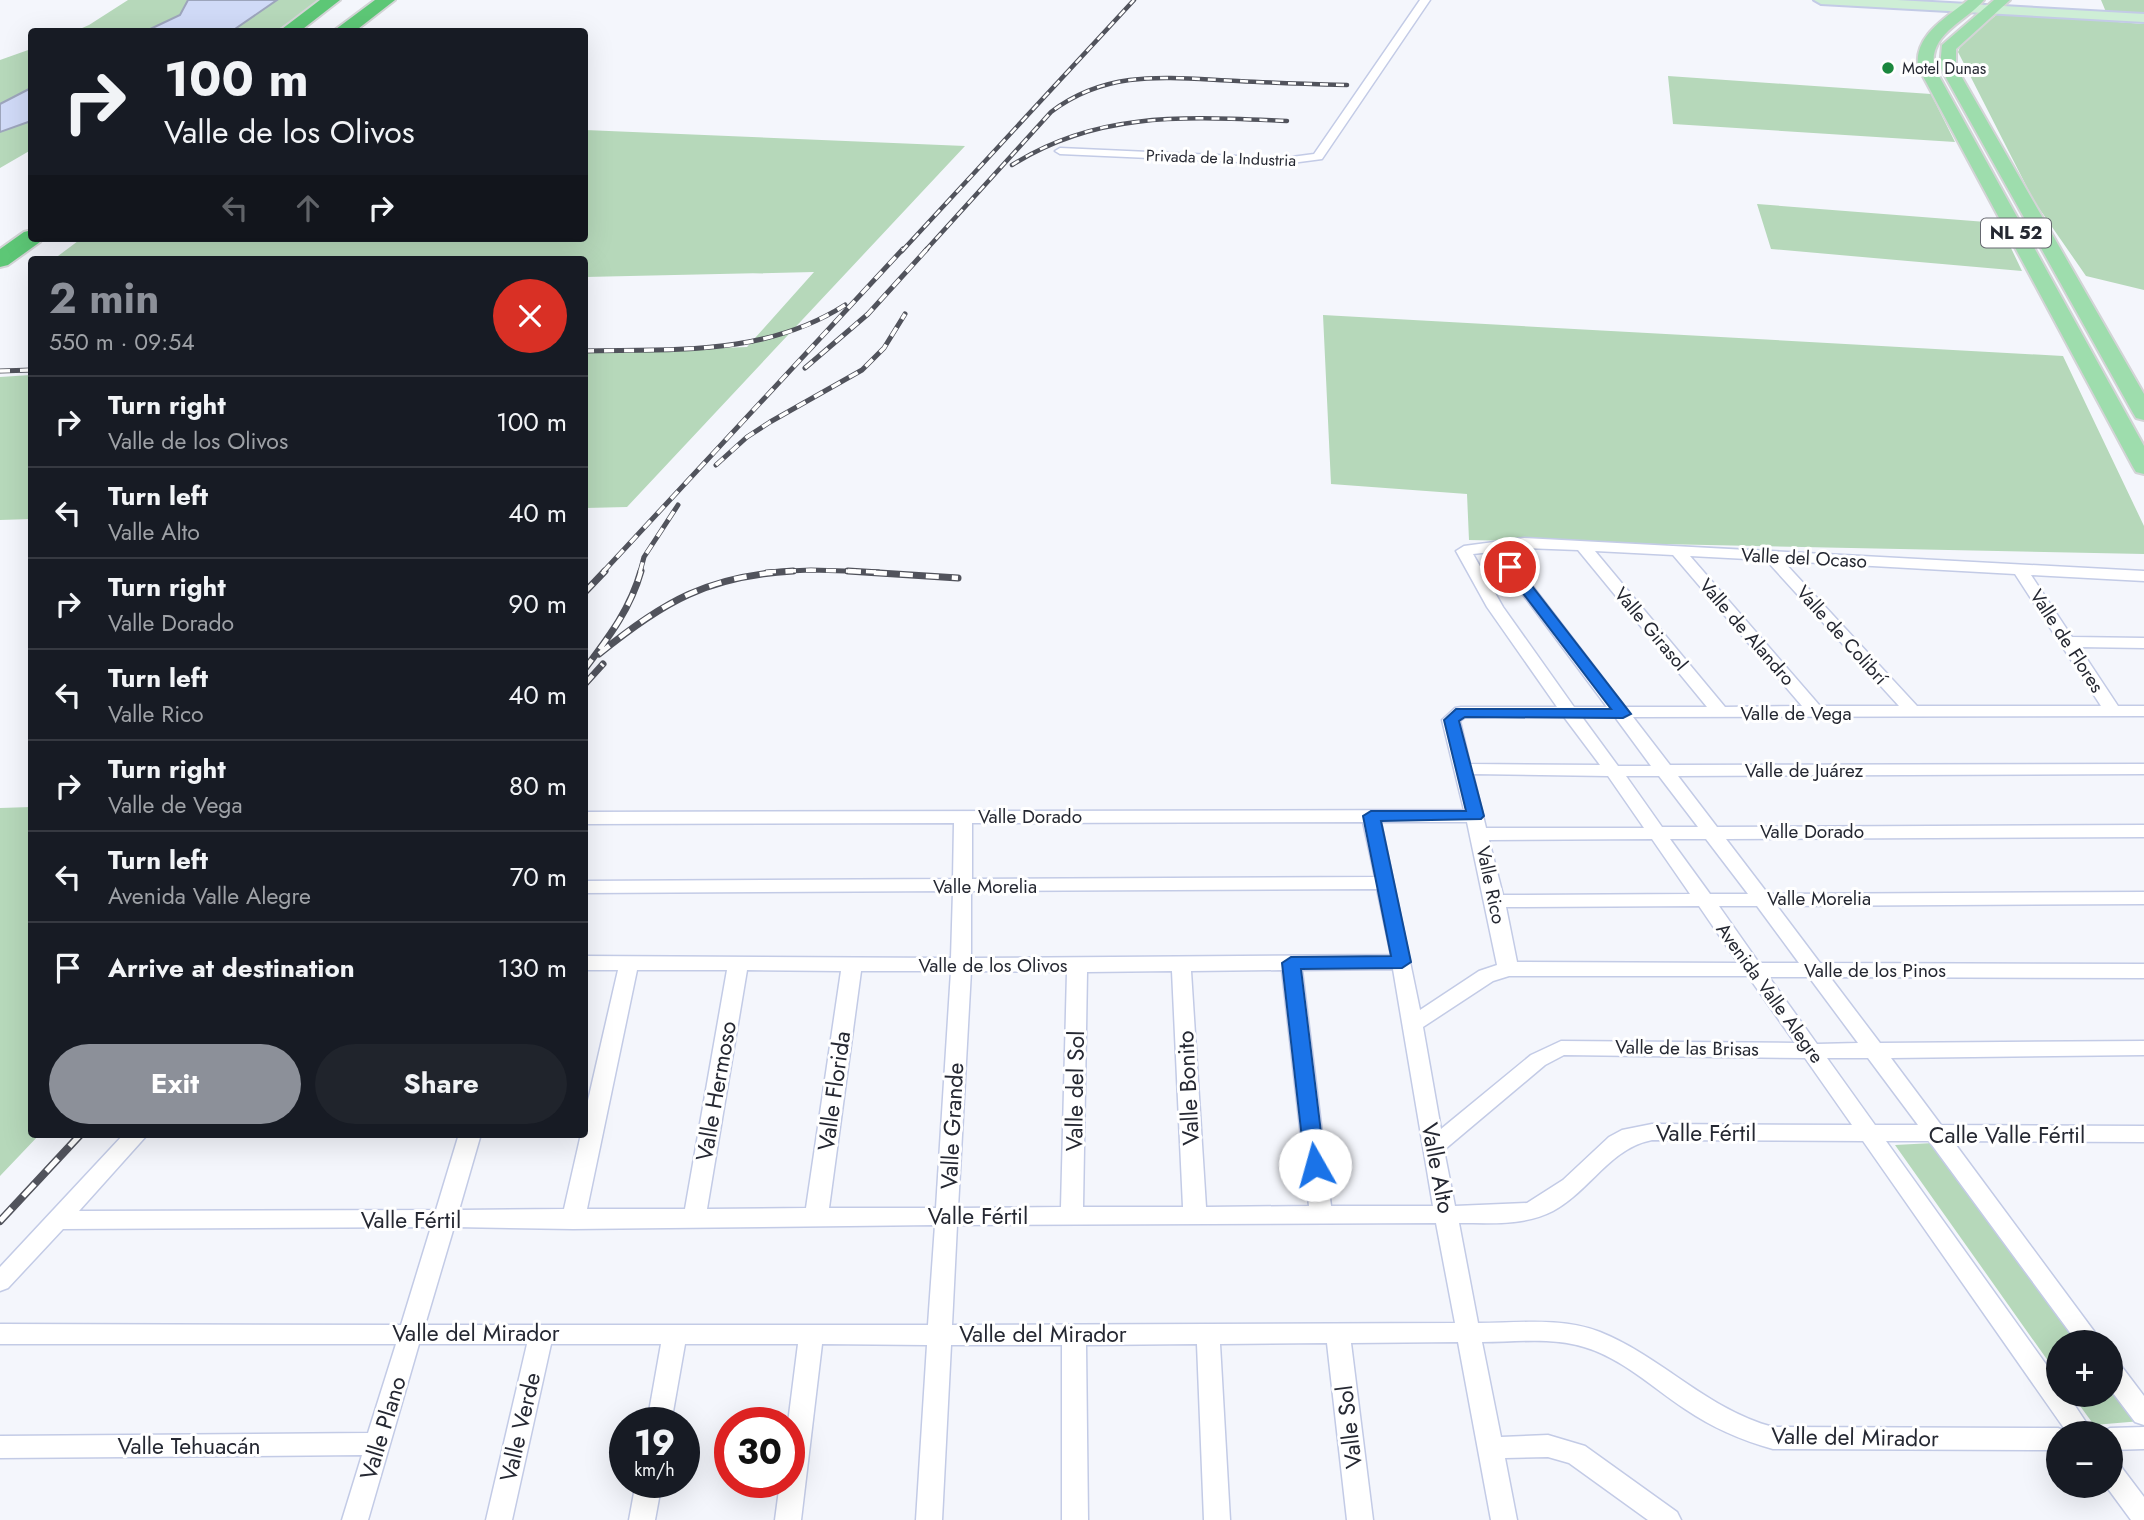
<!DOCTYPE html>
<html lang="en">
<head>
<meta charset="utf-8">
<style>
	body { margin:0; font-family:Jost,sans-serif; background:#20242c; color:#f1f3f6; height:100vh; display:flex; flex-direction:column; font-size:26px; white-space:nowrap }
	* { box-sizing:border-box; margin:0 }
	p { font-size:23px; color:#9ea1a6 }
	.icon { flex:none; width:38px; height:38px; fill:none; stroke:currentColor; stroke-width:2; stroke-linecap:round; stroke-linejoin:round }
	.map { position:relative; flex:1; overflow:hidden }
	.sheet { position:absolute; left:28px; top:256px; width:560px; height:882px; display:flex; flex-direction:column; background:#171b24; border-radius:7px; box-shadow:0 7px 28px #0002 }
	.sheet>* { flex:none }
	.guide { position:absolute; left:28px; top:28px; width:560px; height:214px; border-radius:7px; box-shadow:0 7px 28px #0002; background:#171b24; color:#f1f3f6; overflow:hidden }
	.fabs { position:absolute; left:2046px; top:1330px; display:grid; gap:14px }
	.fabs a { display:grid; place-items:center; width:77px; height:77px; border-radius:50%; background:#171b24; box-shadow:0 7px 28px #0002; font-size:35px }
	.speed { position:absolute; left:609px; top:1407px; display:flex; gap:14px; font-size:35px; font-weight:700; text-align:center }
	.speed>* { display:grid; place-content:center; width:91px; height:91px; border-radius:50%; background:#171b24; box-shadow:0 7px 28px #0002; line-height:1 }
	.speed small { font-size:18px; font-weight:400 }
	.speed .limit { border:10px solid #d22; background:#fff; color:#111 }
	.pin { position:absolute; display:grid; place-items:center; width:60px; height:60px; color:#fff; margin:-30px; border:4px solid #fff; border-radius:50%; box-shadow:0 2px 7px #0007 }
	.me { position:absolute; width:77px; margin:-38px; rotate:353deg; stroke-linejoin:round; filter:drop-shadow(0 0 5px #0008) }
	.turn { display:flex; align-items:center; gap:24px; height:147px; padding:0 21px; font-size:32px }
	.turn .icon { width:91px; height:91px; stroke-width:2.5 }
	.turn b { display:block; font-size:49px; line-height:60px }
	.lanes { display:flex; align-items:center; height:66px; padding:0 21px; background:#0003; justify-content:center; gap:35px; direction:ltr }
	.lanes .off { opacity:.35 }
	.round { display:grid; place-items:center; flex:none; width:74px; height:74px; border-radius:37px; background:#20242c }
	.head { display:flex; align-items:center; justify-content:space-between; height:119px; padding:0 21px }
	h1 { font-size:42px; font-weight:700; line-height:52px; color:#8c9099 }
	.action { display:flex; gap:14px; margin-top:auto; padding:14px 21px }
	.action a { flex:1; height:80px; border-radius:42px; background:#8c9099; color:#fff; font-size:28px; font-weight:700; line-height:80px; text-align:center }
	.action a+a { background:#20242c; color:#f1f3f6 }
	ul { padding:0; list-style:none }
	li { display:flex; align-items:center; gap:21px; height:91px; padding:0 21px; border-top:2px solid #363941 }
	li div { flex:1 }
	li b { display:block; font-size:26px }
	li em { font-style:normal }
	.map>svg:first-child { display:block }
</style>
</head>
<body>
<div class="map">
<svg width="2144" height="1520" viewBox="0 0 2144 1520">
	<rect width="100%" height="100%" fill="#f4f6fc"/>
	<!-- green -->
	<path fill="#b6d8ba" d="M128 0H320L276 31 73 32 89 25Z
		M2101 0H2144V15L2106 12Z
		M1999 13 2144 24V290L2086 276 2034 201 1958 52 1962 42Z
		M31 49V150L0 168V60Z
		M1668 76 1931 94 1955 142 1673 124Z
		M585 130 965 146 627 507 585 508V353L747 347 814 272 585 277 584 259H54L82 238H584Z
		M1757 204 1999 223 2022 271 1771 249Z
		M1323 315 2063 356 2144 526V554L1469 540 1467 494 1331 484Z
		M31 375V519L0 520V377Z
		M31 807 32 1134H40L0 1176V808Z
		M1933 1143 2082 1342H2058V1375L1895 1145Z
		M2111 1381 2141 1421 2094 1425 2072 1395H2110Z"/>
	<!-- water -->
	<path fill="#d0daf7" stroke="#9da5bc" stroke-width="2" d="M188 0H277L232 31H146L180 15Z
		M31 88V121L0 132V104Z"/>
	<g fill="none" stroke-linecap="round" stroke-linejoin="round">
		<!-- street casing -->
		<g stroke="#c3cbe6" stroke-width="3">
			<path id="street" d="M1420 0H1430L1322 159 1284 164 1060 154 1055 151 1060 148 1284 158 1314 154Z
				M1524 538 2144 571V581L2031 575 2072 637 2144 638V648L2079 647 2118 706H2144V716L1633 717 1670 765 2144 764V774L1678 776 1717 827 2144 825V837L1726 839 1768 894 2144 892V904L1777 906 1820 963 2144 964V978L1830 977 1880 1043 2144 1041V1055L1891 1058 1941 1125 2144 1126V1142L1953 1141 2102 1342H2077L1929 1141H1886L2058 1381V1395H2068L2093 1433H2058V1450L1773 1449C1741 1440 1713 1428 1685 1409 1653 1388 1622 1358 1584 1347 1552 1337 1515 1342 1482 1342L1501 1437 1548 1435 1585 1446 1677 1512 1681 1520H1648L1569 1463 1548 1457 1505 1458 1517 1520H1491L1458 1342 1351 1343 1373 1520H1347L1327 1343 1220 1344 1230 1520H1204L1197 1344 1086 1345 1088 1520H1062V1345H951L942 1520H916L927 1345 822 1344 801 1520H775L780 1482H789L788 1423 798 1344H685L671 1423H647L661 1344H551L512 1520H486L527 1344H419L368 1520H342L362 1455 0 1458V1436L368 1433 396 1344H0V1324L401 1325 431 1227 63 1229 8 1288 0 1291V1267L124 1134H148L79 1211 436 1210 459 1134H481L459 1210 564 1209 581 1134H584V1118L618 970H584V956L951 958 953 891 584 893V881L953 879 954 823 584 824V812L1464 810 1442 720 1455 708 1461 707H1557L1487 607 1456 551 1464 546ZM1524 548 1578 550 1707 707H1625L1505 550ZM1595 551 1673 555 1802 706 1725 707ZM1491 552 1607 707H1574L1503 607 1473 554ZM1690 556 1766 560 1899 706H1820ZM1783 561 2015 574 2101 706H1917ZM1465 717H1564L1600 765 1470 764 1460 721ZM1582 717H1615L1651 766H1618ZM1473 774 1608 776 1644 828H1486ZM1626 776H1659L1698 827H1662ZM1363 822 1375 877 972 879V823ZM1381 822H1467L1497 965 1479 971 1420 1010ZM1652 839 1690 894 1503 895 1489 840ZM1670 839H1706L1748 894H1710ZM1377 889 1391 955 971 958V891ZM1699 906 1738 963 1517 962 1506 907ZM1719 906H1757L1799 963H1759ZM1393 969 1433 1206H1331L1302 970ZM637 970H727L685 1209H587ZM747 970 841 971 806 1208 707 1209ZM1282 970 1309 1206 1206 1207 1191 971ZM861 971H951L936 1208H829ZM971 971 1067 972 1061 1207 958 1208ZM1172 971 1183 1207H1083L1087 972ZM1509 976H1748L1795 1043 1561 1041 1531 1055 1441 1129 1423 1027 1493 981ZM1769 977H1809L1858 1043 1817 1044ZM1564 1055 1805 1058 1852 1125 1652 1124 1622 1130 1609 1137 1563 1180 1527 1203 1455 1206 1444 1150 1545 1065ZM1827 1058H1868L1918 1125H1875ZM1652 1140 1863 1141 2066 1431 2058 1428 1773 1427C1708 1410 1662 1357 1600 1332 1562 1317 1519 1323 1478 1323L1459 1223C1491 1223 1524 1226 1553 1211 1590 1191 1610 1148 1652 1140ZM1436 1223 1455 1323 952 1325 957 1225ZM935 1225 928 1325H425L454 1227 573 1229Z
				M2110 1360 2119 1363 2144 1396V1425L2135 1422 2110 1389Z
				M2144 1427V1449L2110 1450V1433H2100L2110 1428Z
				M2110 1461 2119 1464 2144 1497V1520H2131L2106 1486H2110Z
				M636 1482H662L655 1520H629Z"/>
		</g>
		<!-- secondary casing -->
		<g stroke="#c3cbe6" stroke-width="4">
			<path id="secondary" d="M1814 0H1897L2144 14V22L1821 4Z"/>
		</g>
		<!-- primary casing -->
		<g stroke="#d3d4d6" stroke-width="4">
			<path id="primary" d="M1968 0H1984C1966 22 1929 33 1934 67L2144 446V474L2136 472 2133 467 1918 67C1914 35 1946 18 1968 0Z
				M1994 0H2010L1956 49V67L2144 394V420L2136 418 2133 413 1940 67 1942 45Z"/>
		</g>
		<!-- highway casing -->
		<g stroke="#d3d4d6" stroke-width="4">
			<path id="highway" d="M320 0H340L299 32H278Z
				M375 0H395L354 32H332Z
				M32 230V238H43L40 242 8 265 0 267V249L24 232Z"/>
		</g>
		<!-- street -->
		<use href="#street" fill="#fff" fill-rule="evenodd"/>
		<!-- secondary -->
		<use href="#secondary" fill="#ceeed6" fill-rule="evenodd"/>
		<!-- primary -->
		<use href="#primary" fill="#9eddad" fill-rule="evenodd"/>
		<!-- highway -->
		<use href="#highway" fill="#5dc776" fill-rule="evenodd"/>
		<!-- rail-far3 casing -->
		<g stroke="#51535c" stroke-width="4.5">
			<path id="rail-far3" d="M1012 165C1099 110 1188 117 1287 121
				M902 251 1134 0
				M925 251 1051 112C1109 68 1170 78 1238 81 1275 83 1311 84 1347 85"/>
		</g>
		<!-- rail-far2 casing -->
		<g stroke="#51535c" stroke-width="5">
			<path id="rail-far2" d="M584 351C675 349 765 356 845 305
				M805 368 868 314 927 249
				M0 371 32 370
				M716 465 747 437 770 422 862 370 884 348 905 314
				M603 572 903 249
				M640 572 644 557 678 505
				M766 572 811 570 879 572"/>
		</g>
		<!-- rail-far1 casing -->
		<g stroke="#51535c" stroke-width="7">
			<path id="rail-far1" d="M848 571 958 578
				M584 593 605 571
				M599 654C664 601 708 576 793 571
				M584 670C608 638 630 610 641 571
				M584 685 603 664"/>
		</g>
		<!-- rail casing -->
		<g stroke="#51535c" stroke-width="8">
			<path id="rail" d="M0 1221 81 1134"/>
		</g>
		<!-- rail-far3 -->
		<use href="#rail-far3" stroke="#fff" stroke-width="2.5" stroke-dasharray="8" stroke-linecap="butt"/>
		<!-- rail-far2 -->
		<use href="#rail-far2" stroke="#fff" stroke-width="3.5" stroke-dasharray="10" stroke-linecap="butt"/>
		<!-- rail-far1 -->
		<use href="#rail-far1" stroke="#fff" stroke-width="4.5" stroke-dasharray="13" stroke-linecap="butt"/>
		<!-- rail -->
		<use href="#rail" stroke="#fff" stroke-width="5" stroke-dasharray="17" stroke-linecap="butt"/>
	</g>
	<!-- route -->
	<path fill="#1a73e8" stroke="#114b97" stroke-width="2" d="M1510 563 1515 564 1631 714 1623 718 1465 717 1459 721 1484 816 1481 819 1381 821 1411 962 1402 968 1301 969 1325 1165 1322 1170 1315 1172 1308 1170 1305 1165 1282 963 1291 957 1391 956 1363 816 1371 811H1466L1444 720 1456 709H1611L1503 567Z"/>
	<!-- markers -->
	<circle fill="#1b873e" stroke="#fff" stroke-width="2.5" cx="1888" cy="68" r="7"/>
	<g text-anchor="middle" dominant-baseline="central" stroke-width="6" stroke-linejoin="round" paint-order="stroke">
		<!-- far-poi labels -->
		<g font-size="16" fill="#252832" stroke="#fff" text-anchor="start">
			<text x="1902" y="68">Motel Dunas</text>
		</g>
		<!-- far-street labels -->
		<g font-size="16" fill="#252832" stroke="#fff">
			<text transform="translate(1221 158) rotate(2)">Privada de la Industria</text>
		</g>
		<!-- shield labels -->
		<rect fill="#fff" stroke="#666870" stroke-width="2" x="1981" y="218.5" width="70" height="29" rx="5"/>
		<g font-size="18" font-weight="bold" fill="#252832">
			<text x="2016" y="233">NL 52</text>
		</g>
		<!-- street labels -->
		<g font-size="19" fill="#252832" stroke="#fff">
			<text transform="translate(1804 558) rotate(3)">Valle del Ocaso</text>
			<text transform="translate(1651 629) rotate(50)">Valle Girasol</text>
			<text transform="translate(1747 632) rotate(49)">Valle de Alandro</text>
			<text transform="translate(1842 635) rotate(48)">Valle de Colibrí</text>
			<text transform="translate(2067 641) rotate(57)">Valle de Flores</text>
			<text x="1796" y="713">Valle de Vega</text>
			<text x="1804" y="770">Valle de Juárez</text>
			<text x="1030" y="816">Valle Dorado</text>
			<text x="1812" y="831">Valle Dorado</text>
			<text transform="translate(1491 885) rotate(78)">Valle Rico</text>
			<text x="985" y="886">Valle Morelia</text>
			<text x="1819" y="898">Valle Morelia</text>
			<text x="993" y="965">Valle de los Olivos</text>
			<text x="1875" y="970">Valle de los Pinos</text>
			<text transform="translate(1770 993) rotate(54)">Avenida Valle Alegre</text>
			<text transform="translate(1687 1048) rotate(1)">Valle de las Brisas</text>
		</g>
		<!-- near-street labels -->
		<g font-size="23" fill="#252832" stroke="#fff">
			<text transform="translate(1188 1088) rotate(-93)">Valle Bonito</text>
			<text transform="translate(716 1091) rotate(-80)">Valle Hermoso</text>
			<text transform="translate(834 1091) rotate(-82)">Valle Florida</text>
			<text transform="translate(1075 1091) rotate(-89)">Valle del Sol</text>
			<text transform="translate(952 1126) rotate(-87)">Valle Grande</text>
			<text x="1706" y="1133">Valle Fértil</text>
			<text x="2007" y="1135">Calle Valle Fértil</text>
			<text transform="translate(1438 1168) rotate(79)">Valle Alto</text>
			<text x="978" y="1216">Valle Fértil</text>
			<text x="411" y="1220">Valle Fértil</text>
			<text x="476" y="1333">Valle del Mirador</text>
			<text x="1043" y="1334">Valle del Mirador</text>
			<text transform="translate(520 1427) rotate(-77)">Valle Verde</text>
			<text transform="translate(1349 1427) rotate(-97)">Valle Sol</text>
			<text transform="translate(383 1428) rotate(-73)">Valle Plano</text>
			<text transform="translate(1855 1437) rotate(1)">Valle del Mirador</text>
			<text x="189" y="1446">Valle Tehuacán</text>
		</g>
	</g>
</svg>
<div class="fabs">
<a>+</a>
<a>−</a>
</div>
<div class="speed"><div>19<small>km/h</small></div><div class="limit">30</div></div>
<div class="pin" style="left:1510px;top:567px;background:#d93025"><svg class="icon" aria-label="arrive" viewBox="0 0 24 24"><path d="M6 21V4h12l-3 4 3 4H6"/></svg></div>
<svg class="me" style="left:1315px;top:1165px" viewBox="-20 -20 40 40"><circle r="19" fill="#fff"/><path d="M0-13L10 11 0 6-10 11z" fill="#1a73e8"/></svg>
<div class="guide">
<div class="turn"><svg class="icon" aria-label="right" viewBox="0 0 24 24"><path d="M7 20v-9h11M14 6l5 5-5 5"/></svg><div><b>100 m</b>Valle de los Olivos</div></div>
<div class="lanes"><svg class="icon off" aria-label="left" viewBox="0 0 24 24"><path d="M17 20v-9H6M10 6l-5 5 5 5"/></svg><svg class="icon off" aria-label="ahead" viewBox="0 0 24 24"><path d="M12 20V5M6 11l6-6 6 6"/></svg><svg class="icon" aria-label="right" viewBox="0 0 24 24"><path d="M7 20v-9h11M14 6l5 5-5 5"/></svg></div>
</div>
<section class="sheet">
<div class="head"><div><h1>2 min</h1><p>550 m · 09:54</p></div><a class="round" style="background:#d93025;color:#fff"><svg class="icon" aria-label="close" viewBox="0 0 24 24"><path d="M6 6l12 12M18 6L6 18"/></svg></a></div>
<ul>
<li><svg class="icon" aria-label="right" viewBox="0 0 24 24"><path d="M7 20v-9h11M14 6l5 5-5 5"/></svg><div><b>Turn right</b><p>Valle de los Olivos</p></div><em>100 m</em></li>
<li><svg class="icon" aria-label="left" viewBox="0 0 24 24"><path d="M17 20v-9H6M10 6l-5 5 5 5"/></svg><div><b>Turn left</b><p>Valle Alto</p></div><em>40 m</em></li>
<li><svg class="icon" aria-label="right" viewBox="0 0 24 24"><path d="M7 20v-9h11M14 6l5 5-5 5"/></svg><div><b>Turn right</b><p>Valle Dorado</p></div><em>90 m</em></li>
<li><svg class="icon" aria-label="left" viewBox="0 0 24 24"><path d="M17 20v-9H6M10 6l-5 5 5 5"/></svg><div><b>Turn left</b><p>Valle Rico</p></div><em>40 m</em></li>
<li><svg class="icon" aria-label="right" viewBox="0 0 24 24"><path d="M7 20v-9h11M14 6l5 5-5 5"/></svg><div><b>Turn right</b><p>Valle de Vega</p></div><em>80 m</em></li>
<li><svg class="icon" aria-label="left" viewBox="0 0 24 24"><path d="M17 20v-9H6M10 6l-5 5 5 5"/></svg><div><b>Turn left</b><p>Avenida Valle Alegre</p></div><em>70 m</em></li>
<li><svg class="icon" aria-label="arrive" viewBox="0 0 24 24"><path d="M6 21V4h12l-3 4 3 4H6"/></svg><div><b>Arrive at destination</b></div><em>130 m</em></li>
</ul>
<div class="action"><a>Exit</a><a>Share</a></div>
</section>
</div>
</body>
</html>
